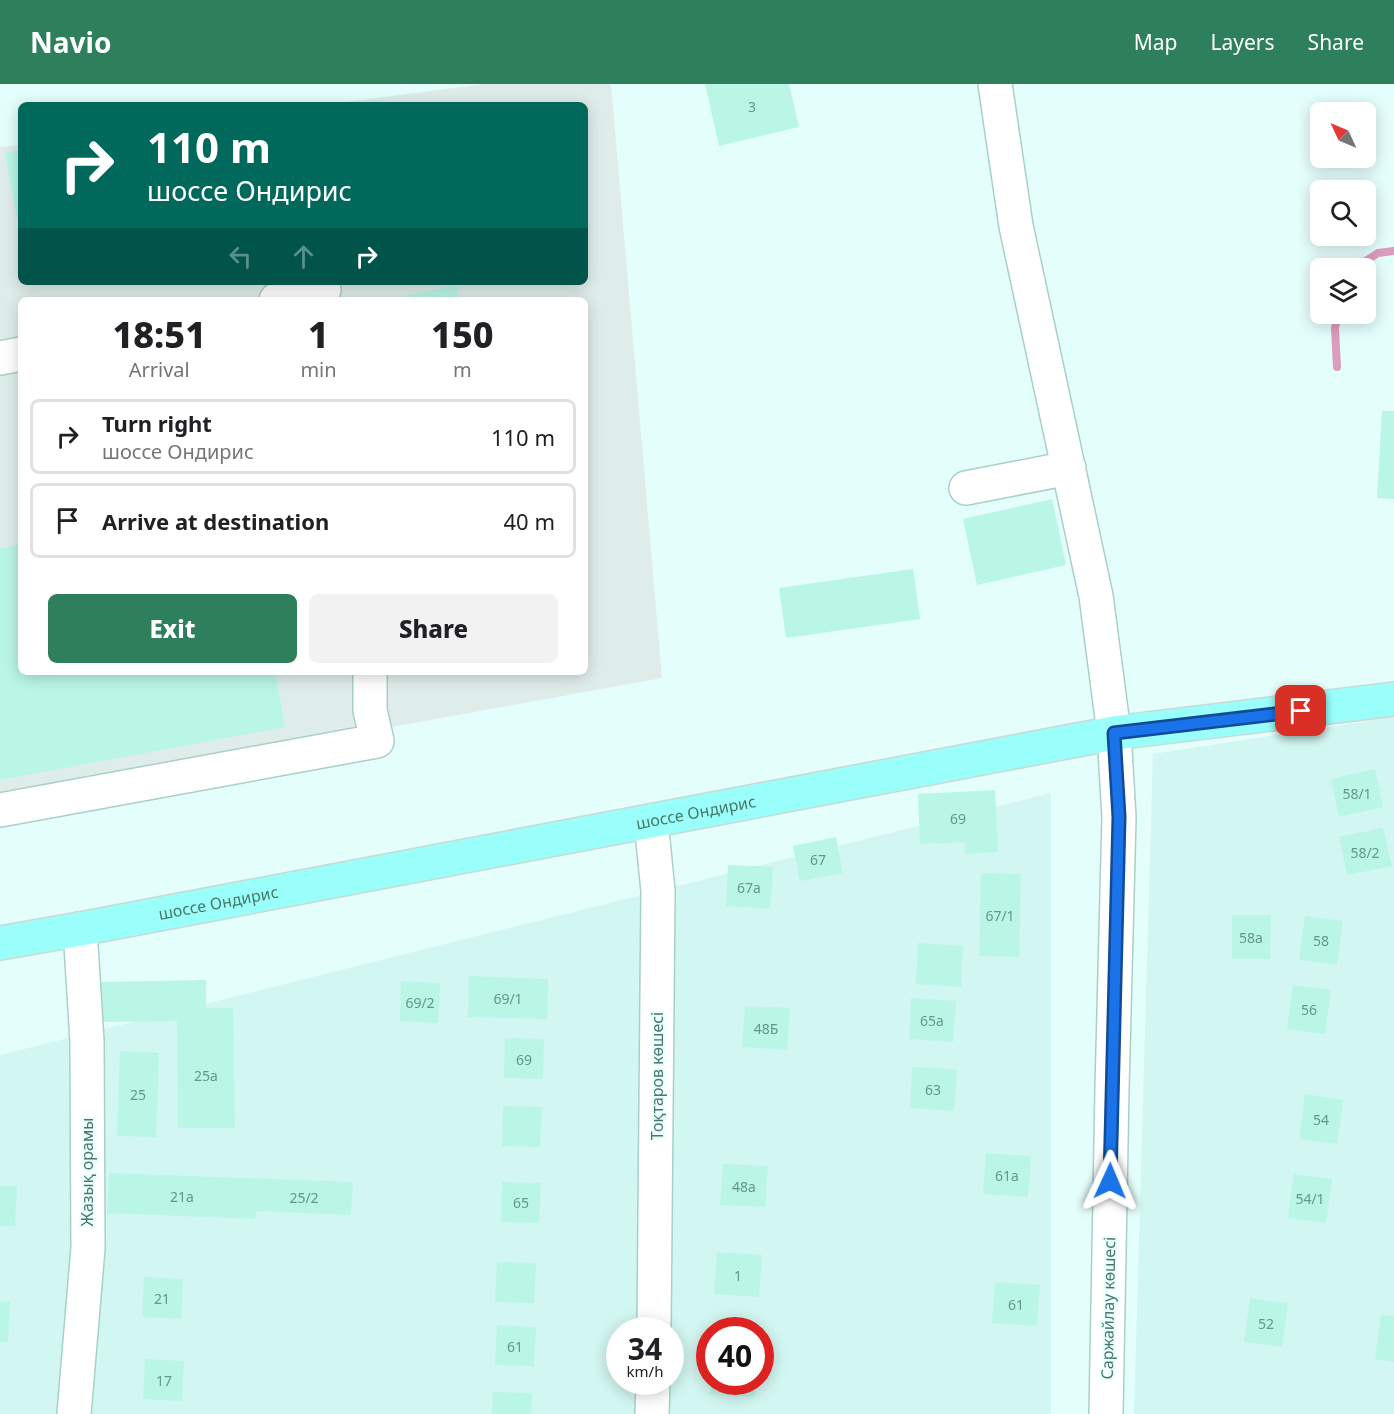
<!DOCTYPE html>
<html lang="en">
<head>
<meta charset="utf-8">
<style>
	body { margin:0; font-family:"Noto Sans",sans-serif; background:#f2f2f2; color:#202124; height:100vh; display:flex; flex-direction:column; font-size:22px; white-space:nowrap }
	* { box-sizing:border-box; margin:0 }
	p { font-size:20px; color:#757577 }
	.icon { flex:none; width:33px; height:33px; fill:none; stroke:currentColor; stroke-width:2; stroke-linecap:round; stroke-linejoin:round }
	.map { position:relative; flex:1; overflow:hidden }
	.sheet { position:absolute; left:18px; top:213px; width:570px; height:378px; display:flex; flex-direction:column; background:#fff; border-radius:9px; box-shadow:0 3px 15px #0003 }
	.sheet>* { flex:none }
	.top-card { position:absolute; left:18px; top:18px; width:570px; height:183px; border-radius:9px; box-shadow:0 3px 15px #0003; background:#00695c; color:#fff; overflow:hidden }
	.needle { width:39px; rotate:314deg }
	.controls { position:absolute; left:1310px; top:18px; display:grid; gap:12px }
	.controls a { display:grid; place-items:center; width:66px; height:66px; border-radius:9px; background:#fff; box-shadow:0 3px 15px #0003; font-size:30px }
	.speed { position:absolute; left:606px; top:1233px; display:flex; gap:12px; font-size:30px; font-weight:700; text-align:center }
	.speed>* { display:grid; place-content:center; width:78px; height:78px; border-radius:50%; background:#fff; box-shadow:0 3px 15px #0003; line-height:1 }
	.speed small { font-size:15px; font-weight:400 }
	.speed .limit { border:9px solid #d22; background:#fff; color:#111 }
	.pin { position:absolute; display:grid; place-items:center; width:51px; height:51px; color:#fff; margin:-26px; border-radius:12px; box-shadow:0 3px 9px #0006 }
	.me { position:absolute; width:66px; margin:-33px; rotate:1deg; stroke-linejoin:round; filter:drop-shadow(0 0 4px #0008) }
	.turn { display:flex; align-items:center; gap:21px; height:126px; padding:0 30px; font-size:27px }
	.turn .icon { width:78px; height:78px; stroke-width:2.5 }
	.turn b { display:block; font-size:42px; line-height:51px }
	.lanes { display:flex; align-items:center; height:57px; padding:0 30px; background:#0003; justify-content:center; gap:30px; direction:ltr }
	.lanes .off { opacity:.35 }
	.eta { display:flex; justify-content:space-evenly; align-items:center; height:102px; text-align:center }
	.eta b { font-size:36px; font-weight:800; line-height:42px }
	.button { display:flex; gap:12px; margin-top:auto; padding:12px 30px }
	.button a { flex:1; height:69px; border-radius:9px; background:#2e7f5c; color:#fff; font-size:24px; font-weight:800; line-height:69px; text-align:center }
	.button a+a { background:#f2f2f2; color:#202124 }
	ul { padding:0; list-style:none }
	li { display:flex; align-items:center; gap:18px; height:75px; margin:0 12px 9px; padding:0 18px; border:3px solid #e0e0e0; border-radius:9px }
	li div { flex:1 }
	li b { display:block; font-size:22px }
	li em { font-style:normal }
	header { display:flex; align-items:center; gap:36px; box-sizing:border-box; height:84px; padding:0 30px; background:#2e7f5c; color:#fff }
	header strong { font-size:28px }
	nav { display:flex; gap:33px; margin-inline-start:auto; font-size:21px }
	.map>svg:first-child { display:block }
</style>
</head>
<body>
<header>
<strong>Navio</strong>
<nav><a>Map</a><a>Layers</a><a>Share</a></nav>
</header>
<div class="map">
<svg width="1394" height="1330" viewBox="0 0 1394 1330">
	<rect width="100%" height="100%" fill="#e4fefc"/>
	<!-- residential -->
	<path fill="#d2f6f1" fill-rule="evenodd" d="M1394 633V1330H1134L1153 670Z
		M1051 709V1330H0V971ZM620 1246H670V1298H620ZM710 1246H760V1298H710Z"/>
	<!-- industrial -->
	<path fill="#dfedea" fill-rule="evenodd" d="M483 0H611L662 594 0 714V63L21 61V198H585V21H323ZM21 216H585V588H21Z"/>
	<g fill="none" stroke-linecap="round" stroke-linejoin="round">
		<!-- stream -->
		<path stroke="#dc9cbe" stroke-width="8" d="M1355 184 1378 169 1394 167
			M1337 283 1335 244 1338 230"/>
	</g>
	<!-- building -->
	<path fill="#baf6e5" d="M705 0H789L799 43 719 62Z
		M21 66V134L17 135 5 69Z
		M456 201 459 216H392V215Z
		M1382 327H1394V415L1377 414Z
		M1052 415 1066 481 977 501 963 435Z
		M21 461V588H275L285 643 0 696V464Z
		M913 485 920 535 786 554 779 504Z
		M1375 685 1383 723 1339 733 1331 695Z
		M995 706 998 768 965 770V758L920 760 918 710Z
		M1383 744 1392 782 1347 791 1339 753Z
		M836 753 843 789 800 797 793 762Z
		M728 781 773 783 770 825 726 822Z
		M981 789 1021 790 1019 873 979 872Z
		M1232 831H1271L1270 875H1232Z
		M1305 832 1343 837 1337 881 1299 876Z
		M918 859 963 862 961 903 916 900Z
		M469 892 548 895 547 935 468 933Z
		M206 896V924H233L235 1044H178L177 937 101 938V898Z
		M401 897 440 899 438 939 400 937Z
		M1293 901 1331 906 1325 950 1287 945Z
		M911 914 956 917 953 958 909 955Z
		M745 922 790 924 787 966 742 963Z
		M505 954 544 955 543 995 504 994Z
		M120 967 159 969 156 1053 117 1052Z
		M912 983 957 985 954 1027 910 1024Z
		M1305 1010 1343 1016 1337 1060 1299 1055Z
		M503 1022 542 1023 540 1063 502 1062Z
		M986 1069 1031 1072 1028 1113 983 1110Z
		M723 1080 768 1082 765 1123 720 1121Z
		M109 1089 353 1098 351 1131 256 1127 255 1135 107 1129Z
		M1294 1090 1332 1095 1326 1139 1288 1134Z
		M502 1098 541 1099 539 1139 501 1138Z
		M0 1102H17L15 1142H0Z
		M717 1168 762 1171 759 1213 714 1210Z
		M497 1178 536 1179 534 1219 495 1218Z
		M144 1193 183 1195 181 1235 142 1233Z
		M995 1198 1040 1201 1037 1242 992 1239Z
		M1250 1214 1288 1219 1282 1263 1244 1258Z
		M0 1217 10 1218 8 1258H0Z
		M1381 1231 1394 1232V1278L1375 1275Z
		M497 1241 536 1243 534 1282 495 1281Z
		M145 1275 184 1277 182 1317 143 1315Z
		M711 1298H756L755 1313 710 1310Z
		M493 1308 532 1309 531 1330H492Z"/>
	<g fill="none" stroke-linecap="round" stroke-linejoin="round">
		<!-- minor casing -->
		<g stroke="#a9d0c7" stroke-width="36">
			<path id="minor" d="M995 0 1016 142 1096 512 1114 649 1119 733 1112 1005 1106 1330
				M276 216 324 206
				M0 274 21 270
				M966 404 1069 384
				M0 726 377 657 370 626V588
				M651 737 658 807 654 1246
				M74 1330 88 1164 87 957 80 845
				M652 1330 653 1298"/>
		</g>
		<!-- major casing -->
		<g stroke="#cbd9d5" stroke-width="36">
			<g id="major">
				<path id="s1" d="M0 859 80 845 1114 649 1394 615"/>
			</g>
		</g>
		<!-- minor -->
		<use href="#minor" stroke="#fff" stroke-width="33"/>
		<!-- major -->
		<use href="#major" stroke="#9afffa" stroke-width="33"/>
	</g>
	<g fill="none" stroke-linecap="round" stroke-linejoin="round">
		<!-- route casing -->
		<g stroke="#114b97" stroke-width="15">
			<path id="route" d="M1110 1097 1119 733 1114 649 1301 627"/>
		</g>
		<!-- route -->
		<use href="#route" stroke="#1a73e8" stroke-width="10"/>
	</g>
	<g text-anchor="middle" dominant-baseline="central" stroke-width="5" stroke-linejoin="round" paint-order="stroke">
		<!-- number labels -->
		<g font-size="14" fill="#649888">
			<text x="752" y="22">3</text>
			<text x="1357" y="709">58/1</text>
			<text x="958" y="734">69</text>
			<text x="1365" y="768">58/2</text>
			<text x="818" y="775">67</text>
			<text x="749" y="803">67а</text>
			<text x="1000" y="831">67/1</text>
			<text x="1251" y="853">58а</text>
			<text x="1321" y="856">58</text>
			<text x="508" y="914">69/1</text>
			<text x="420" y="918">69/2</text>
			<text x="1309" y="925">56</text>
			<text x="932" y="936">65а</text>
			<text x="766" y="944">48Б</text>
			<text x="524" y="975">69</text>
			<text x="206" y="991">25а</text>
			<text x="933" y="1005">63</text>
			<text x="138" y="1010">25</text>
			<text x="1321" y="1035">54</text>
			<text x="1007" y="1091">61а</text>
			<text x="744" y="1102">48а</text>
			<text x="182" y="1112">21а</text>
			<text x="304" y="1113">25/2</text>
			<text x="1310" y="1114">54/1</text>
			<text x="521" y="1118">65</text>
			<text x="738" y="1191">1</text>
			<text x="162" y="1214">21</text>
			<text x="1016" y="1220">61</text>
			<text x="1266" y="1239">52</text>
			<text x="515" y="1262">61</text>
			<text x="164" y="1296">17</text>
		</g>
		<!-- street labels -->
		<g font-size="16" fill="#477969" stroke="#ecfffe">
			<text stroke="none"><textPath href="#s1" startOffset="708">шоссе Ондирис</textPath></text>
			<text stroke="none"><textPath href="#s1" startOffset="222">шоссе Ондирис</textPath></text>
			<text transform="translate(657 992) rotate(-90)">Тоқтаров көшесі</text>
			<text transform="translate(87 1088) rotate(-90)">Жазық орамы</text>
			<text transform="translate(1108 1224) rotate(-89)">Саржайлау көшесі</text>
		</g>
	</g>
</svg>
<div class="controls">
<a><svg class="needle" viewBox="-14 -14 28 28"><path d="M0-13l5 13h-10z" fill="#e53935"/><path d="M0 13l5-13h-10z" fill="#757577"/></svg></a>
<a><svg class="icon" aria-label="search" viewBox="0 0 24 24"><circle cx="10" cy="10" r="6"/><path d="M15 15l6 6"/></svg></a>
<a><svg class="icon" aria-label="layers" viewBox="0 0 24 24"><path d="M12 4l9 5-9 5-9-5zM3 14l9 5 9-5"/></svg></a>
</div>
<div class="speed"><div>34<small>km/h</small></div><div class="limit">40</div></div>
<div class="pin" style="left:1301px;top:627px;background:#d93025"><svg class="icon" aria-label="arrive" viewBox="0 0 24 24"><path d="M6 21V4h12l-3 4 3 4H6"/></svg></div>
<svg class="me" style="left:1110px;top:1097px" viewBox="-20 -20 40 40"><path d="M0-17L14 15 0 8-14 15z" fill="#1a73e8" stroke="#fff" stroke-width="4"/></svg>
<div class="top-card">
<div class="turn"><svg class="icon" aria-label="right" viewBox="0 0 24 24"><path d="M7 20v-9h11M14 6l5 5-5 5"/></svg><div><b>110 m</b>шоссе Ондирис</div></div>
<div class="lanes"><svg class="icon off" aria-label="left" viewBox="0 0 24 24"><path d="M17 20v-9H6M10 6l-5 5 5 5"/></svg><svg class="icon off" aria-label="ahead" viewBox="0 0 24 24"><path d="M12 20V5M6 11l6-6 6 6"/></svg><svg class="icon" aria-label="right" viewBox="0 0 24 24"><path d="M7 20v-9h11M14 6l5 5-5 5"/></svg></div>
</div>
<section class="sheet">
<div class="eta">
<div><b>18:51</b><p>Arrival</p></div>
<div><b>1</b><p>min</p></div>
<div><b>150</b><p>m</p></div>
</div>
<ul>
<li><svg class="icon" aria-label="right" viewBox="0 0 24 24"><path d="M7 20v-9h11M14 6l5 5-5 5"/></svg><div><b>Turn right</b><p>шоссе Ондирис</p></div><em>110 m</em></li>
<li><svg class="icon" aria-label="arrive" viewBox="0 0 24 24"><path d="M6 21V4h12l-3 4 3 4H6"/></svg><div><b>Arrive at destination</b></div><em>40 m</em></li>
</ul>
<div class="button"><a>Exit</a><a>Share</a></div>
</section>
</div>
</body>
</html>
